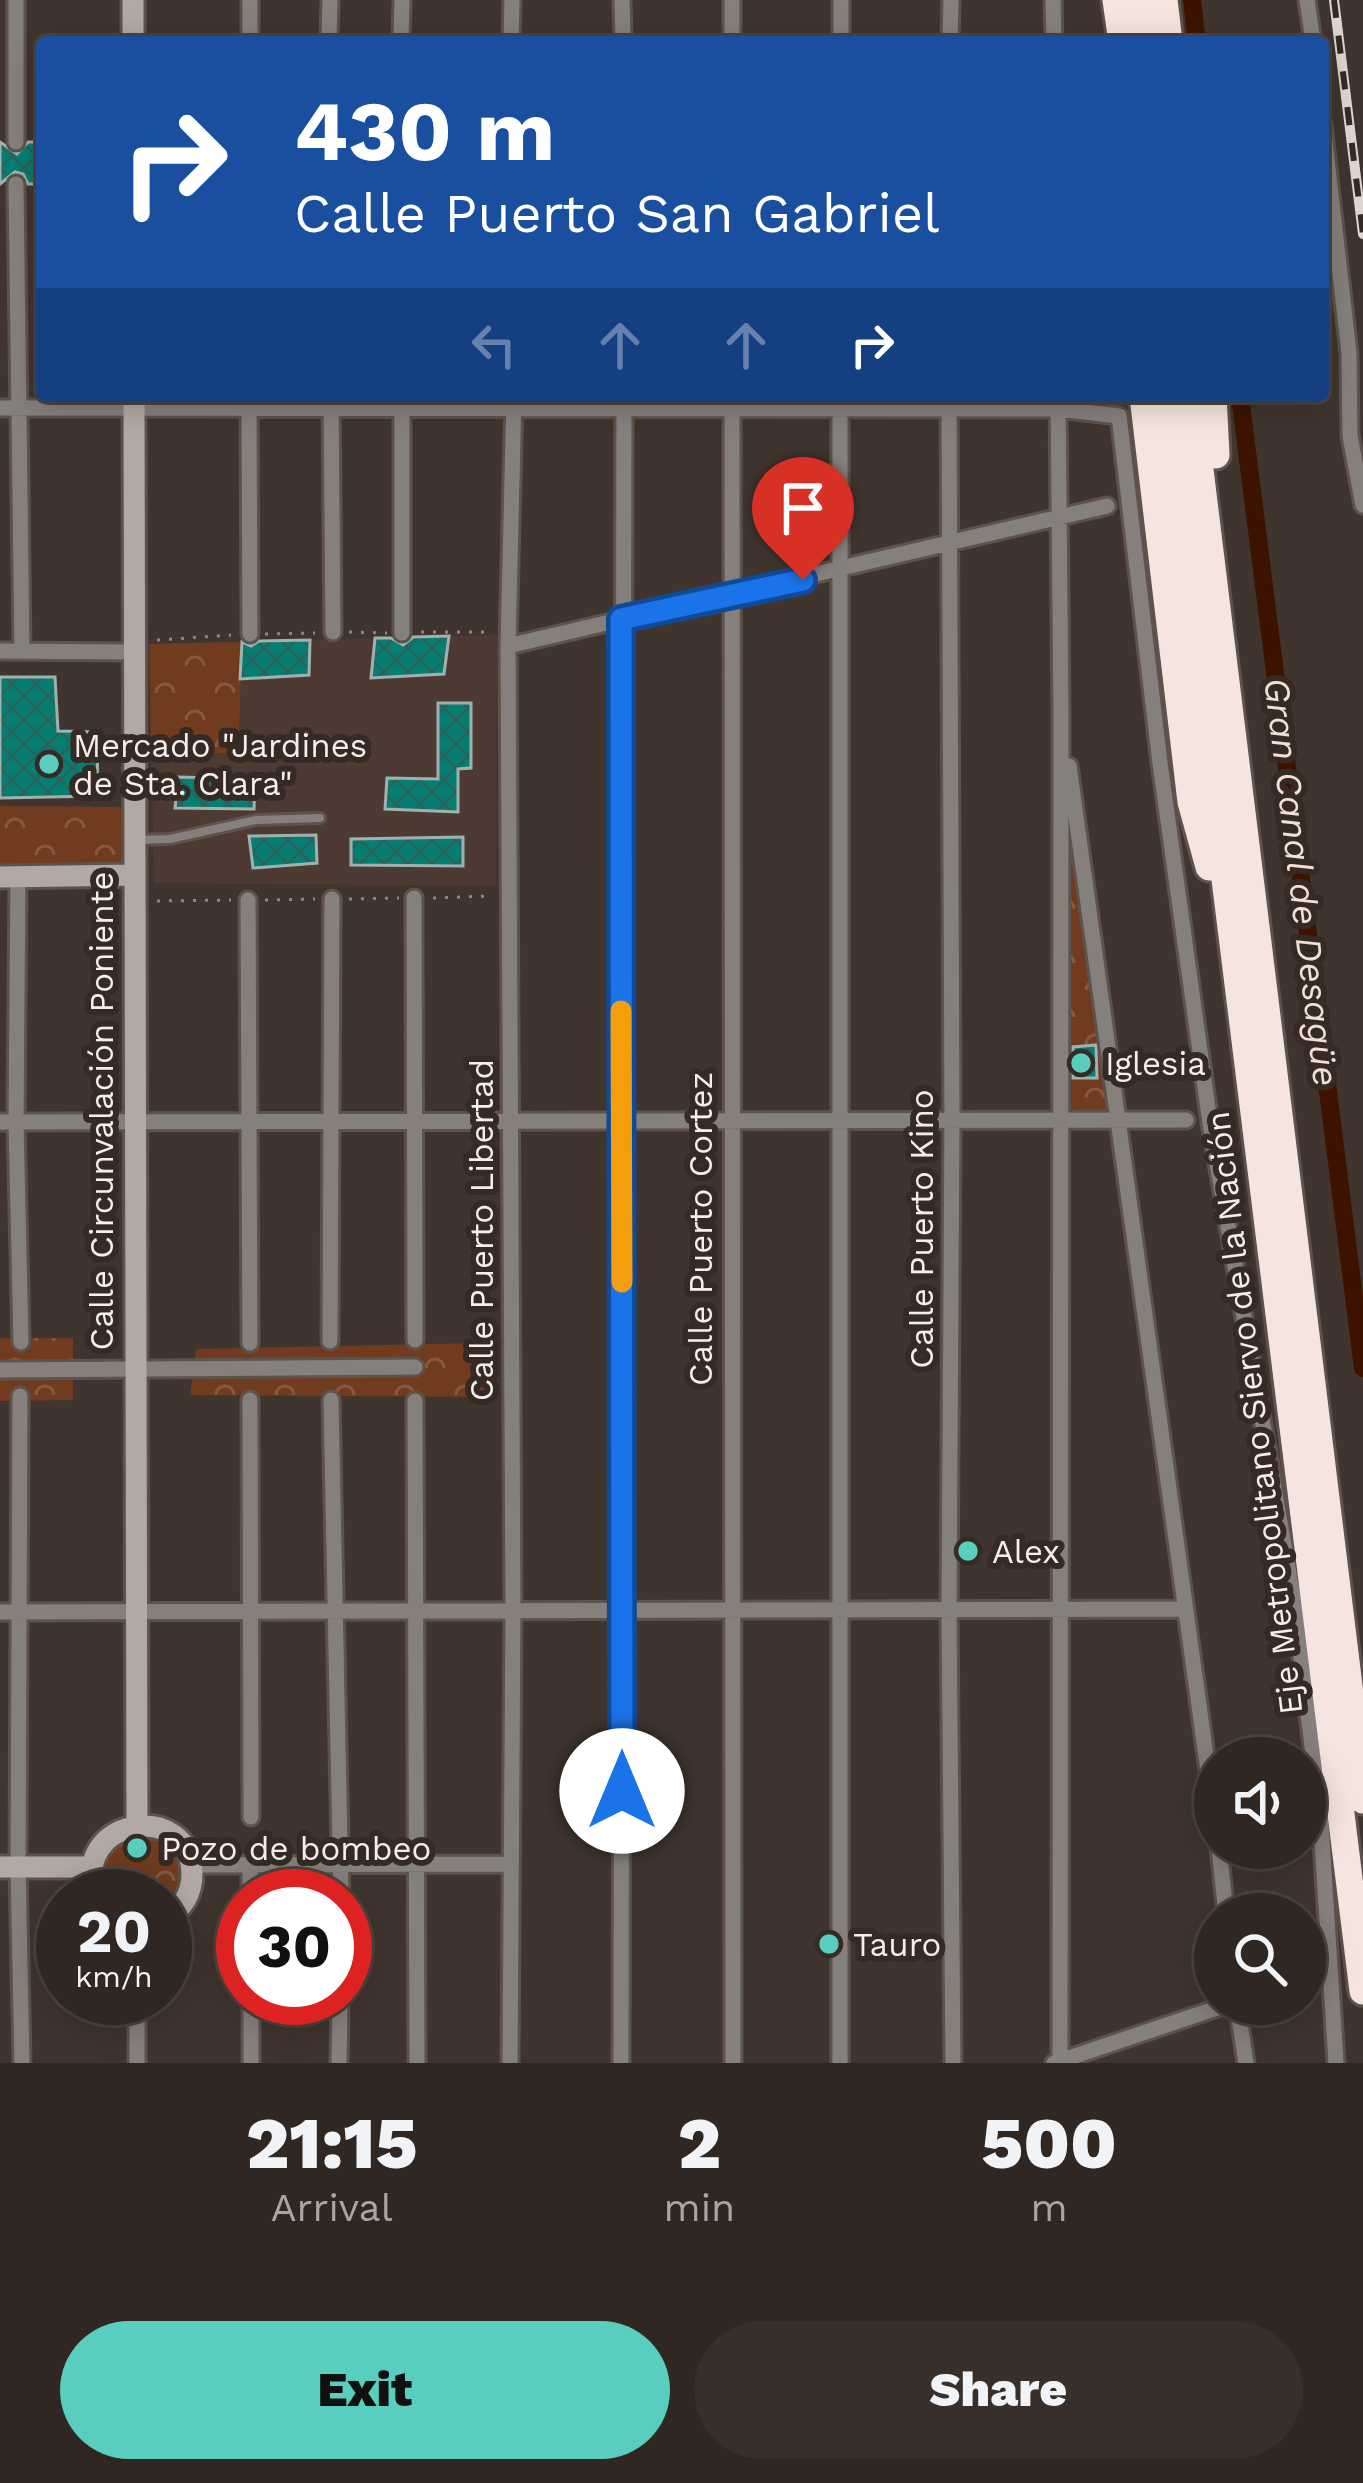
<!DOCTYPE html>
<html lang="en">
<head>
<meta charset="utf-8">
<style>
	body { margin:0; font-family:"Work Sans",sans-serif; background:#382f2a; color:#f1f3f6; height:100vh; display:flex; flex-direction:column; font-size:45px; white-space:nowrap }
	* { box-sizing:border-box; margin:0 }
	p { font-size:39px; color:#a8a5a5 }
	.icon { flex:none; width:66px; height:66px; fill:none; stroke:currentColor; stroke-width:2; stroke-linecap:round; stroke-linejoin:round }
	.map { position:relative; height:2063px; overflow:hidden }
	.sheet { display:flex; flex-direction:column; background:#302722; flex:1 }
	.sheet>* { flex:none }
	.hud { position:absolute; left:36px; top:36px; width:1293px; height:366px; border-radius:12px; box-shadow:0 6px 30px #0003,0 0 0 3px #4b4440; background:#1a4fa0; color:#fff; overflow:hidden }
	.controls { position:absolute; left:1194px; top:1737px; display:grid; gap:24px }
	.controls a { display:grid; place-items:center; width:132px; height:132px; border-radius:50%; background:#302722; box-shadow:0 6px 30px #0003,0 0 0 3px #4b4440; font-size:60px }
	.speed { position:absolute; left:36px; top:1869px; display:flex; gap:24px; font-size:60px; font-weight:700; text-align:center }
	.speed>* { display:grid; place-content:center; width:156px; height:156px; border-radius:50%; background:#302722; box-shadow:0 6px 30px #0003,0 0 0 3px #4b4440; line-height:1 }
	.speed small { font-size:30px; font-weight:400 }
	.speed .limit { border:18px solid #d22; background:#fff; color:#111 }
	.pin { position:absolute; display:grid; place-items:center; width:102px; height:102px; color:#fff; margin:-123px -51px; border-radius:50% 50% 50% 0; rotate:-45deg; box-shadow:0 0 12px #0007 }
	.pin .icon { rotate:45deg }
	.me { position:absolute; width:132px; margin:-66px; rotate:0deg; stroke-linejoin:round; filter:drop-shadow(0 0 9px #0008) }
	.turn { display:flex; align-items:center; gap:42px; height:252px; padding:0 60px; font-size:54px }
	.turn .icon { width:156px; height:156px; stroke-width:2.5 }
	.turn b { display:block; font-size:84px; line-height:102px }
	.lanes { display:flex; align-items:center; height:114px; padding:0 60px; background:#0003; justify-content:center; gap:60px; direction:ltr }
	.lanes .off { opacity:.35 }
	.eta { display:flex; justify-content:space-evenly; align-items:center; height:204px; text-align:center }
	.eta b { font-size:72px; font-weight:800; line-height:84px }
	.action { display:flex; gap:24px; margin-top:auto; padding:24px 60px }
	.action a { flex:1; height:138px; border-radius:72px; background:#59cebf; color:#111; font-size:48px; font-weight:800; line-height:138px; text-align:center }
	.action a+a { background:#382f2a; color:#f1f3f6 }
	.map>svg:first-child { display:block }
</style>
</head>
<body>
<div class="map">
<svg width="1363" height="2063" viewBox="0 0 1363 2063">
	<defs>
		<pattern id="park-crowns" width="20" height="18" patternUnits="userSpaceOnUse" patternTransform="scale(3)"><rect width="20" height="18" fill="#703b1e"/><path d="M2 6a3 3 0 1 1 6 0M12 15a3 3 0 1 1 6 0" fill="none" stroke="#85583f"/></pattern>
		<pattern id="building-cross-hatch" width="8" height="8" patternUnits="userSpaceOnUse" patternTransform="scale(3)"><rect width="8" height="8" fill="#077e72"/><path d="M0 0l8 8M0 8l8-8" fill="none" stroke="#25655e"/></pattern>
	</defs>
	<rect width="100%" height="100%" fill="#40342e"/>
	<!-- built -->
	<path fill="#4d3a32" d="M497 635 496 886 154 883 149 644Z"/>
	<!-- park -->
	<path fill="url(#park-crowns)" d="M242 642 238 753H151L149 644Z
		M0 806 126 807 127 880H0Z
		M1075 847 1115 1119 1065 1117 1064 848Z
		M0 1338H73V1400L0 1401Z
		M482 1343 494 1346 497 1397 190 1395 196 1349Z
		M156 1827 192 1865 165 1920V1896H96L106 1840Z"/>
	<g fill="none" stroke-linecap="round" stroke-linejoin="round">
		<!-- canal -->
		<path stroke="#3d1300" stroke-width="18" d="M1192 0 1197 42
			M1240 396 1363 1368"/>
	</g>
	<!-- building -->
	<path fill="url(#building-cross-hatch)" stroke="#a0b2af" stroke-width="3" d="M0 142 17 154 28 142H42V184H28L23 174 15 172 0 184Z
		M449 636 444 674 371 678 375 638H391L403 645 413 637Z
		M310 640 309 675 240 679 242 642 251 646 259 641Z
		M0 677H55L58 731 98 732 97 796 0 798Z
		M438 703H471V768L458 769V812L385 809 387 778 438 779Z
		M178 777 255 779 254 809 175 808Z
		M316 835 317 863 253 868 249 836Z
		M463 837V866L351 865V839Z
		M1096 1045 1097 1078H1073V1047Z"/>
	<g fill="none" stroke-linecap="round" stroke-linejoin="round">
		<!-- lane casing -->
		<g stroke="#5d524c" stroke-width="14">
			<path id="lane" d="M135 840 170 839 256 820 320 818"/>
		</g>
		<!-- street casing -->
		<g stroke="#5d524c" stroke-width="21">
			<path id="street" d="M16 0V142
				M622 0 623 42
				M732 0V42
				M841 0V42
				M1053 0 1054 42
				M1307 0 1313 42
				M250 42V0
				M329 42 330 0
				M401 42 402 0
				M511 42 512 0
				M950 42 951 0
				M1323 124 1349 353 1350 436 1363 505
				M16 184 22 650
				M249 396 250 634
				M331 396 333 632
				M732 396 733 2063
				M840 396V2063
				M949 396 952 1118 949 1611 953 2063
				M1058 396 1061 715 1060 2061
				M0 408 1058 409 1119 416 1160 763 1210 1123 1294 1602 1320 1809 1336 2063
				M402 633V396
				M508 646 1107 506
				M0 651 134 652
				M1069 766 1215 1821
				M18 877 16 1122 21 1342
				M414 898 415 1340
				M248 900 250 1343
				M0 1122 1186 1120
				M330 1341 332 899
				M0 1370 415 1367
				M20 1396 18 1867 22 2063
				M250 1400 251 1817
				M331 1400 341 1896
				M415 1401 417 2063
				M0 1612 1184 1609
				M1219 1848 1226 1914
				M192 1865 509 1864
				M250 1865V1896
				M137 1998V2063
				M251 1998V2063
				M1237 2004 1246 2063
				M339 2063 340 1998
				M510 2063 513 1609 508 646 514 396
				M621 2063 624 398
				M1054 2063 1229 2004"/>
		</g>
		<!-- secondary casing -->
		<g stroke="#5d524c" stroke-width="27">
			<path id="secondary" d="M133 0V42
				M134 396 137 1825
				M0 877 134 875
				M0 1867H92
				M96 1896C68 1818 191 1798 192 1874 192 1894 182 1909 165 1920"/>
		</g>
		<!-- highway casing -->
		<g stroke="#5d524c" stroke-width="33">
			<path id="highway" d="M1116 0 1122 42
				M1139 0 1144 42
				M1164 0 1169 42
				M1143 396 1191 802 1209 867
				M1165 396 1363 1991
				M1191 396 1363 1800
				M1213 396 1216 455"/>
		</g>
		<!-- path -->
		<path stroke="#908681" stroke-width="3" stroke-dasharray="3 9" stroke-linecap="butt" d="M349 632 387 633
			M421 632H489
			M265 634 315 633
			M157 640 231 635
			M433 898 489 896
			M349 899 399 898
			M265 900 315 899
			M157 901 231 900"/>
		<!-- lane -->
		<use href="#lane" stroke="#86807d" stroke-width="8"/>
		<!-- street -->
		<use href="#street" stroke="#86807d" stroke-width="15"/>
		<!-- secondary -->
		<use href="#secondary" stroke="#b3a9a4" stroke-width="21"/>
		<!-- highway -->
		<use href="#highway" stroke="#f5e5de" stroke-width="27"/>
		<!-- rail casing -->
		<g stroke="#dfd6d3" stroke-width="10">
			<path id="rail" d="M1334 0 1363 234"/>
		</g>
		<!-- rail -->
		<use href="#rail" stroke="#352a24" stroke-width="6" stroke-dasharray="18" stroke-linecap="butt"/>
	</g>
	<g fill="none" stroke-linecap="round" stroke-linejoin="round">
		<!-- route casing -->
		<g stroke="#114b97" stroke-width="30">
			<path id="route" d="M622 1791 621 619 803 580"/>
		</g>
		<!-- route -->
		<use href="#route" stroke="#1a73e8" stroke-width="21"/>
		<!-- slow -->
		<path stroke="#f59e0b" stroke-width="21" d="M621 1011 622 1282"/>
	</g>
	<!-- markers -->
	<g fill="#59cebf" stroke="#352a24" stroke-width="4.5">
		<circle cx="49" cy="764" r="12"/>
		<circle cx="1081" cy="1063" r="12"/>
		<circle cx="968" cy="1551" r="12"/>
		<circle cx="137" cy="1848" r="12"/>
		<circle cx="829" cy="1944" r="12"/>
	</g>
	<g text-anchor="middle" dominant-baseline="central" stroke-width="12" stroke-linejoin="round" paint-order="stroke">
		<!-- poi labels -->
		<g font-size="33" fill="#f6eeeb" stroke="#352a24" text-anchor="start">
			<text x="73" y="745">Mercado "Jardines<tspan x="73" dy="38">de Sta. Clara"</tspan></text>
			<text x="1105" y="1063">Iglesia</text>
			<text x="992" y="1551">Alex</text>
			<text x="161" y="1848">Pozo de bombeo</text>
			<text x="853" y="1944">Tauro</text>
		</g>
		<!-- street labels -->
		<g font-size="33" fill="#f6eeeb" stroke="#352a24">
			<text transform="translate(101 1111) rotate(-90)">Calle Circunvalación Poniente</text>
			<text transform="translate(700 1229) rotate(-90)">Calle Puerto Cortez</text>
			<text transform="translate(921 1229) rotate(-90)">Calle Puerto Kino</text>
			<text transform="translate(481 1230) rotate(-90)">Calle Puerto Libertad</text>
			<text transform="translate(1254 1413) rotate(-97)">Eje Metropolitano Siervo de la Nación</text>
		</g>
		<!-- water labels -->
		<g font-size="36" font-style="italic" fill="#f2dfd6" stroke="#352a24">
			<text transform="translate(1301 882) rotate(83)">Gran Canal de Desagüe</text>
		</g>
	</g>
</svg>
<div class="controls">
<a><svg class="icon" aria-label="sound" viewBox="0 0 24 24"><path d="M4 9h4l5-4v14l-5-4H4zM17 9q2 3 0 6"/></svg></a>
<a><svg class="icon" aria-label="search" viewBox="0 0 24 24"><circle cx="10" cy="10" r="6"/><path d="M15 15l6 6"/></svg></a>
</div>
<div class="speed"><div>20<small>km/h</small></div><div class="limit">30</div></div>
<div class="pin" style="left:803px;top:580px;background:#d93025"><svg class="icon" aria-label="arrive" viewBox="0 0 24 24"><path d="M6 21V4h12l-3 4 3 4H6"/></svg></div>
<svg class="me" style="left:622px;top:1791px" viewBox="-20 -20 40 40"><circle r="19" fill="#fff"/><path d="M0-13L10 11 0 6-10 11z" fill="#1a73e8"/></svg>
<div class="hud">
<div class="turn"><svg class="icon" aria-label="right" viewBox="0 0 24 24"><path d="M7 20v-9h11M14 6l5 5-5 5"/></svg><div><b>430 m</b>Calle Puerto San Gabriel</div></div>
<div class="lanes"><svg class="icon off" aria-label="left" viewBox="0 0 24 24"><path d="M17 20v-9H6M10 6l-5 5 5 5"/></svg><svg class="icon off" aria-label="ahead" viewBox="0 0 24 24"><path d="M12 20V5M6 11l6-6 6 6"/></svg><svg class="icon off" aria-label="ahead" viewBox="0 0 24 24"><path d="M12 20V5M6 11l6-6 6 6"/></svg><svg class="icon" aria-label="right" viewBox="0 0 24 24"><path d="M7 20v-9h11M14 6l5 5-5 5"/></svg></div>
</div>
</div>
<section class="sheet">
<div class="eta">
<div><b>21:15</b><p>Arrival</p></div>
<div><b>2</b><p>min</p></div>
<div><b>500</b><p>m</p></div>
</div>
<div class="action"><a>Exit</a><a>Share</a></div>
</section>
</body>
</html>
